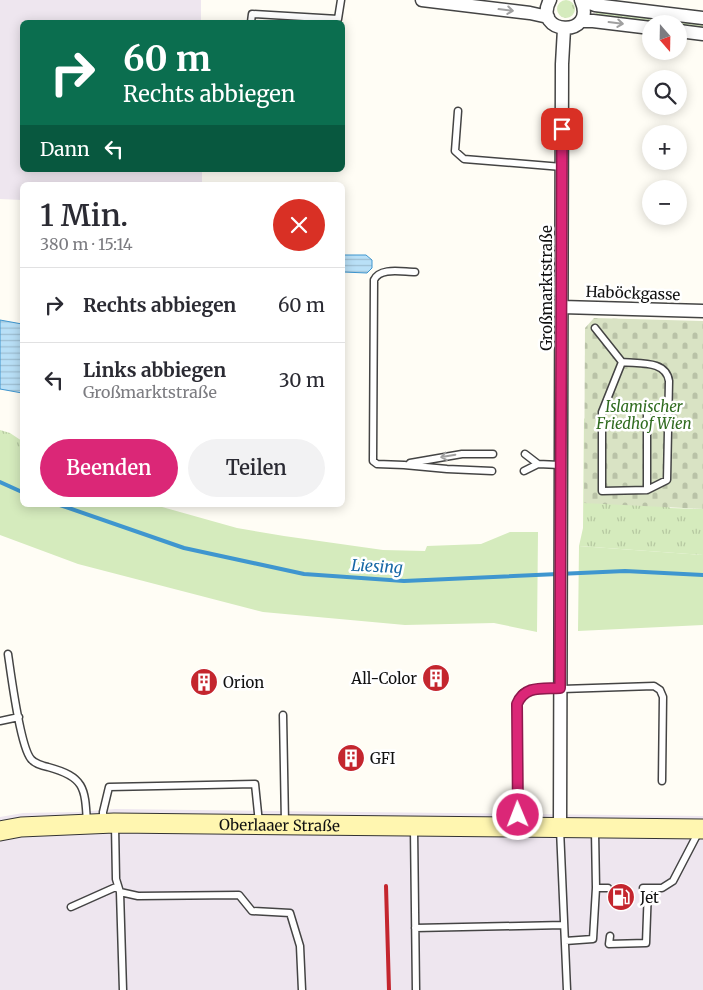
<!DOCTYPE html>
<html lang="de">
<head>
<meta charset="utf-8">
<style>
	body { margin:0; font-family:Merriweather,serif; background:#f2f2f3; color:#2b2b33; height:100vh; display:flex; flex-direction:column; font-size:19px; white-space:nowrap }
	* { box-sizing:border-box; margin:0 }
	p { font-size:16px; color:#7c7c81 }
	.icon { flex:none; width:28px; height:28px; fill:none; stroke:currentColor; stroke-width:2; stroke-linecap:round; stroke-linejoin:round }
	.map { position:relative; flex:1; overflow:hidden }
	.drawer { position:absolute; left:20px; top:182px; width:325px; height:325px; display:flex; flex-direction:column; background:#fff; border-radius:8px; box-shadow:0 2px 12px #0003 }
	.drawer>* { flex:none }
	.banner { position:absolute; left:20px; top:20px; width:325px; height:152px; border-radius:8px; box-shadow:0 2px 12px #0003; background:#0b6e4f; color:#fff; overflow:hidden }
	.needle { width:32px; rotate:160deg }
	.controls { position:absolute; left:642px; top:15px; display:grid; gap:10px }
	.controls a { display:grid; place-items:center; width:45px; height:45px; border-radius:50%; background:#fff; box-shadow:0 2px 12px #0003; font-size:25px }
	.pin { position:absolute; display:grid; place-items:center; width:42px; height:42px; color:#fff; margin:-21px; border-radius:10px; box-shadow:0 2px 8px #0006 }
	.me { position:absolute; width:55px; margin:-28px; rotate:359deg; stroke-linejoin:round; filter:drop-shadow(0 0 4px #0008) }
	.turn { display:flex; align-items:center; gap:18px; height:105px; padding:0 20px; font-size:22px }
	.turn .icon { width:65px; height:65px; stroke-width:2.5 }
	.turn b { display:block; font-size:35px; line-height:42px }
	.then { display:flex; align-items:center; height:48px; padding:0 20px; background:#0003; gap:10px; font-size:19px }
	.round { display:grid; place-items:center; flex:none; width:52px; height:52px; border-radius:26px; background:#f2f2f3 }
	.summary { display:flex; align-items:center; justify-content:space-between; height:85px; padding:0 20px }
	h1 { font-size:30px; font-weight:600; line-height:38px }
	.button { display:flex; gap:10px; margin-top:auto; padding:10px 20px }
	.button a { flex:1; height:58px; border-radius:30px; background:#db2777; color:#fff; font-size:20px; font-weight:600; line-height:58px; text-align:center }
	.button a+a { background:#f2f2f3; color:#2b2b33 }
	ul { padding:0; list-style:none }
	li { display:flex; align-items:center; gap:15px; height:75px; padding:0 20px; border-top:1px solid #e1e1e2 }
	li div { flex:1 }
	li b { display:block; font-size:19px }
	li em { font-style:normal }
	.map>svg:first-child { display:block }
</style>
</head>
<body>
<div class="map">
<svg width="703" height="990" viewBox="0 0 703 990">
	<defs>
		<pattern id="grass-tufts" width="24" height="20" patternUnits="userSpaceOnUse" patternTransform="scale(1.25)"><rect width="24" height="20" fill="#d5ebbd"/><path d="M3 7l-1-3M5 7V3M7 7l1-3M15 17l-1-3M17 17v-4M19 17l1-3" fill="none" stroke="#b6c8a1"/></pattern>
		<pattern id="cemetery-stones" width="16" height="16" patternUnits="userSpaceOnUse" patternTransform="scale(1.25)"><rect width="16" height="16" fill="#d9e3c4"/><path d="M2 7V4a2 2 0 0 1 4 0v3zM10 15v-3a2 2 0 0 1 4 0v3z" fill="#b9c2a7"/></pattern>
		<pattern id="water-rules" width="6" height="5" patternUnits="userSpaceOnUse" patternTransform="scale(1.25)"><rect width="6" height="5" fill="#b9e0f7"/><path d="M0 2.5h6" fill="none" stroke="#9ebfd3"/></pattern>
	</defs>
	<rect width="100%" height="100%" fill="#fffdf5"/>
	<!-- industrial -->
	<path fill="#eee6ef" d="M0 0H201V22H22V170H202V185H22V200L0 199Z
		M115 809 703 816V990H0V817L23 813 78 812Z"/>
	<!-- grass -->
	<path fill="url(#grass-tufts)" d="M557 9a9 9 0 1 1 18 0a9 9 0 1 1-18 0Z
		M597 9 703 21V29L679 26V24H658L595 16Z
		M584 418 670 508 703 509V555L579 546 583 528Z
		M0 430 10 433 22 441V483L0 472Z"/>
	<!-- cemetery -->
	<path fill="url(#cemetery-stones)" d="M594 318 703 321V509L584 503 585 328Z"/>
	<!-- park -->
	<path fill="#d5ebbd" d="M0 449 22 457V505H155L237 528 284 536 383 550 425 551 427 546 481 544 510 532H538L537 632 494 623 405 625 263 612 78 564 0 535Z
		M579 546 703 555V625L578 631Z"/>
	<!-- water -->
	<path fill="url(#water-rules)" stroke="#3f96cf" d="M343 255H366L372 260V268L367 273 343 272Z
		M0 320 22 324V393L0 389Z"/>
	<g fill="none" stroke-linecap="round" stroke-linejoin="round">
		<!-- stream -->
		<path stroke="#3f96cf" stroke-width="4" d="M0 482 22 492
			M60 505 184 548 304 574 404 581 625 571 703 575"/>
		<!-- service casing -->
		<g stroke="#444" stroke-width="9">
			<path id="service" d="M251 22 252 14 338 19 341 0
				M458 111 455 151 464 159 562 167
				M415 272C402 272 380 267 374 280L373 461 377 464 404 465 447 469 492 471
				M595 328 622 362C639 364 666 360 669 381L667 480 647 490
				M622 362 602 412V491L647 490V415
				M525 454 538 464
				M410 463 462 454H493
				M524 471 538 464 560 465
				M8 654C11 674 20 746 31 759 34 763 43 766 48 767 85 777 85 788 87 823
				M283 715 285 823
				M0 721 19 717
				M103 821V812L109 787 255 784 259 823
				M115 825 116 879 120 892 123 990
				M518 826 517 703 523 693 531 690 654 686 660 690 663 697 662 781
				M414 829 416 990
				M560 829 567 990
				M595 831 596 888H608
				M643 888H662L673 881 698 833
				M120 892 138 896 239 895 252 911 290 913 300 946 302 990
				M71 907 118 886
				M415 928 564 925
				M610 936 609 944 646 943 648 888
				M565 941 593 939 596 888"/>
		</g>
		<!-- minor casing -->
		<g stroke="#444" stroke-width="15">
			<path id="minor" d="M422 0 530 13 548 17
				M550 0C531 35 598 39 581 0
				M582 0 595 5 703 18
				M581 21H593L651 28
				M679 31 703 34
				M562 307 703 311
				M560 827 562 64 564 29"/>
		</g>
		<!-- secondary casing -->
		<g stroke="#333" stroke-width="21">
			<g id="secondary">
				<path id="s1" d="M0 831 21 827 114 823 703 829"/>
			</g>
		</g>
		<!-- service -->
		<use href="#service" stroke="#fff" stroke-width="6"/>
		<!-- minor -->
		<use href="#minor" stroke="#fff" stroke-width="12"/>
		<!-- secondary -->
		<use href="#secondary" stroke="#fff6b0" stroke-width="19"/>
		<!-- rail -->
		<path stroke="#c4262e" stroke-width="4" d="M386 886 389 990"/>
	</g>
	<!-- one-way arrows -->
	<defs><path id="oneway-shaft" d="M-6 0H5M1.5-3L5.5 0L1.5 3" fill="none" stroke-width="1.6" stroke-linecap="round" stroke-linejoin="round" transform="scale(1.25)"/></defs>
	<g stroke="#a0a0a0">
		<use href="#oneway-shaft" transform="translate(506 10) rotate(7)"/>
		<use href="#oneway-shaft" transform="translate(616 23) rotate(7)"/>
		<use href="#oneway-shaft" transform="translate(448 456) rotate(170)"/>
	</g>
	<g fill="none" stroke-linecap="round" stroke-linejoin="round">
		<!-- route casing -->
		<g stroke="#8e194d" stroke-width="12">
			<path id="route" d="M518 815 517 704C525 685 542 689 560 688L562 129"/>
		</g>
		<!-- route -->
		<use href="#route" stroke="#db2777" stroke-width="9"/>
	</g>
	<!-- icons -->
	<defs>
		<g id="building-disc" transform="scale(1.4375)"><circle r="9.5" fill="#c4262e" stroke="#fff"/><path d="M-4-6H4V6H1V3H-1V6H-4ZM-2.5-4.3h1.7v1.8h-1.7ZM.8-4.3h1.7v1.8H.8ZM-2.5-1h1.7V.8h-1.7ZM.8-1h1.7V.8H.8Z" fill="#fff"/></g>
		<g id="fuel-disc" transform="scale(1.4375)"><circle r="9.5" fill="#c4262e" stroke="#fff"/><path d="M-5.5-6h7V0h2V4h1.3V-2.5L3-4.5l.8-.8L6-3V5H2.5V1h-1V6h-7ZM-4.2-4.7v3.2H.2V-4.7Z" fill="#fff"/></g>
	</defs>
	<g fill-rule="evenodd">
		<use href="#building-disc" x="436" y="678"/>
		<use href="#building-disc" x="204" y="682"/>
		<use href="#building-disc" x="351" y="758"/>
		<use href="#fuel-disc" x="621" y="897"/>
	</g>
	<g text-anchor="middle" dominant-baseline="central" stroke-width="5" stroke-linejoin="round" paint-order="stroke">
		<!-- street labels -->
		<g font-size="15" fill="#111" stroke="#fff">
			<text transform="translate(546 288) rotate(-90)">Großmarktstraße</text>
			<text transform="translate(633 293) rotate(2)">Haböckgasse</text>
			<text stroke="none"><textPath href="#s1" startOffset="280">Oberlaaer Straße</textPath></text>
		</g>
		<!-- park labels -->
		<g font-size="15" font-style="italic" fill="#2f6b1f" stroke="#fff">
			<text x="644" y="406">Islamischer<tspan x="644" dy="17">Friedhof Wien</tspan></text>
		</g>
		<!-- poi labels -->
		<g font-size="15" fill="#111" stroke="#fff" text-anchor="start">
			<text x="417" y="678" text-anchor="end">All-Color</text>
			<text x="223" y="682">Orion</text>
			<text x="370" y="758">GFI</text>
			<text x="640" y="897">Jet</text>
		</g>
		<!-- water labels -->
		<g font-size="16" font-style="italic" fill="#1768a6" stroke="#fff">
			<text transform="translate(377 566) rotate(3)">Liesing</text>
		</g>
	</g>
</svg>
<div class="controls">
<a><svg class="needle" viewBox="-14 -14 28 28"><path d="M0-13l5 13h-10z" fill="#e53935"/><path d="M0 13l5-13h-10z" fill="#7c7c81"/></svg></a>
<a><svg class="icon" aria-label="search" viewBox="0 0 24 24"><circle cx="10" cy="10" r="6"/><path d="M15 15l6 6"/></svg></a>
<a>+</a>
<a>−</a>
</div>
<div class="pin" style="left:562px;top:129px;background:#d93025"><svg class="icon" aria-label="arrive" viewBox="0 0 24 24"><path d="M6 21V4h12l-3 4 3 4H6"/></svg></div>
<svg class="me" style="left:518px;top:815px" viewBox="-20 -20 40 40"><circle r="17" fill="#db2777" stroke="#fff" stroke-width="3"/><path d="M0-11L8 9 0 5-8 9z" fill="#fff"/></svg>
<div class="banner">
<div class="turn"><svg class="icon" aria-label="right" viewBox="0 0 24 24"><path d="M7 20v-9h11M14 6l5 5-5 5"/></svg><div><b>60 m</b>Rechts abbiegen</div></div>
<div class="then">Dann<svg class="icon" aria-label="left" viewBox="0 0 24 24"><path d="M17 20v-9H6M10 6l-5 5 5 5"/></svg></div>
</div>
<section class="drawer">
<div class="summary"><div><h1>1 Min.</h1><p>380 m · 15:14</p></div><a class="round" style="background:#d93025;color:#fff"><svg class="icon" aria-label="close" viewBox="0 0 24 24"><path d="M6 6l12 12M18 6L6 18"/></svg></a></div>
<ul>
<li><svg class="icon" aria-label="right" viewBox="0 0 24 24"><path d="M7 20v-9h11M14 6l5 5-5 5"/></svg><div><b>Rechts abbiegen</b></div><em>60 m</em></li>
<li><svg class="icon" aria-label="left" viewBox="0 0 24 24"><path d="M17 20v-9H6M10 6l-5 5 5 5"/></svg><div><b>Links abbiegen</b><p>Großmarktstraße</p></div><em>30 m</em></li>
</ul>
<div class="button"><a>Beenden</a><a>Teilen</a></div>
</section>
</div>
</body>
</html>
